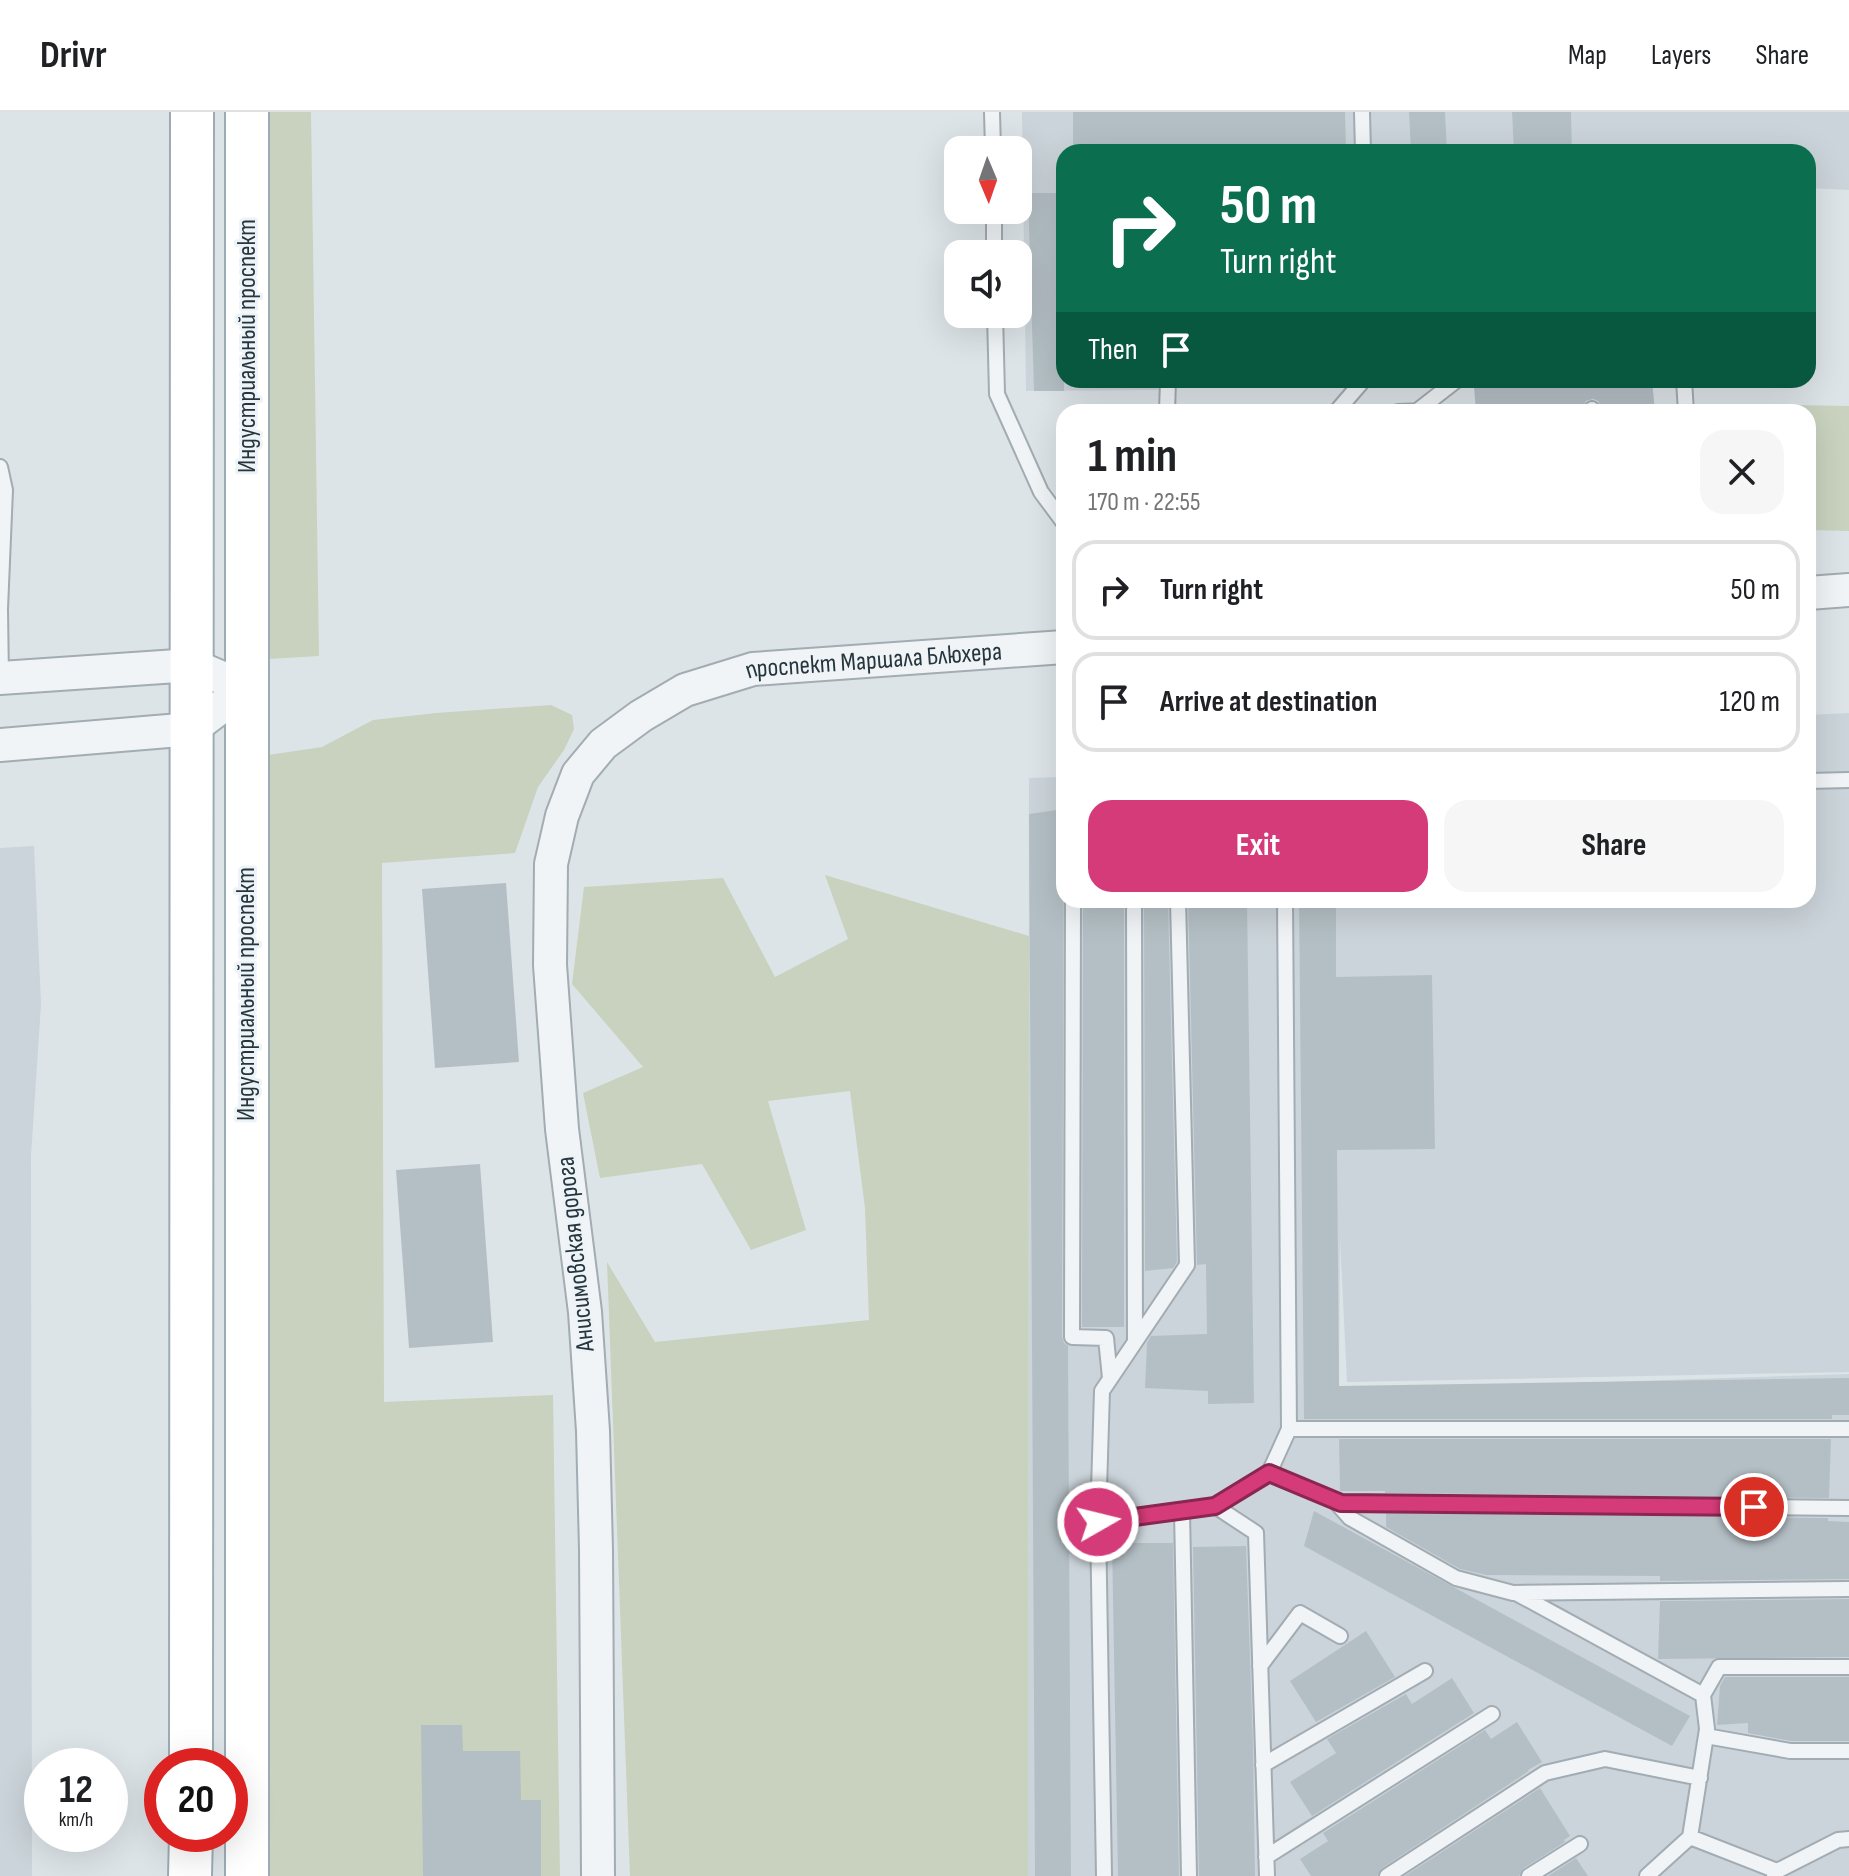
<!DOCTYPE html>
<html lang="en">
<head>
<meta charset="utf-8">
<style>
	body { margin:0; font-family:"Sofia Sans Condensed",sans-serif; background:#f6f6f6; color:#202124; height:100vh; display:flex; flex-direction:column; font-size:30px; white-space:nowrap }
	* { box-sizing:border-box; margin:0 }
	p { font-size:26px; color:#757577 }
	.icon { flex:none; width:44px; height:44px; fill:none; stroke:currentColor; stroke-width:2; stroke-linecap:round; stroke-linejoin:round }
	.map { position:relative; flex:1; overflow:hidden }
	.drawer { position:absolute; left:1056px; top:292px; width:760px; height:504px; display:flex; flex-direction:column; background:#fff; border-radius:24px; box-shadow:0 8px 32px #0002 }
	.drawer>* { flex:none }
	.top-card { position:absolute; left:1056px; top:32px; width:760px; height:244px; border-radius:24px; box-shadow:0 8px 32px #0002; background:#0b6e4f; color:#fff; overflow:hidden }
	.needle { width:52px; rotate:178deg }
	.controls { position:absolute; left:944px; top:24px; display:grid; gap:16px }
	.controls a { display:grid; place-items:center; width:88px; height:88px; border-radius:16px; background:#fff; box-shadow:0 8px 32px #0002; font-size:40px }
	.speed { position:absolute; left:24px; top:1636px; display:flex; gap:16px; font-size:40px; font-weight:700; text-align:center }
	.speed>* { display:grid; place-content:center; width:104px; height:104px; border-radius:50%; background:#fff; box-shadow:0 8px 32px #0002; line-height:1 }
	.speed small { font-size:20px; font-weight:400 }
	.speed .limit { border:12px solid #d22; background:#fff; color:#111 }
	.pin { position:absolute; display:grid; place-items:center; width:68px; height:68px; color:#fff; margin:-34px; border:4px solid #fff; border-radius:50%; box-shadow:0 2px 8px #0007 }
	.me { position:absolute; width:88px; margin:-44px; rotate:82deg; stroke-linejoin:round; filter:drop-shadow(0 0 6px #0008) }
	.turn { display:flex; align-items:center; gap:28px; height:168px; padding:0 32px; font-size:36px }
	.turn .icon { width:104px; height:104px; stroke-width:2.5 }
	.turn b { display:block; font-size:56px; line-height:68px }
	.then { display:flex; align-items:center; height:76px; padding:0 32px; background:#0003; gap:16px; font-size:30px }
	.round { display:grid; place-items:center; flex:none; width:84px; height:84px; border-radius:24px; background:#f6f6f6 }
	.summary { display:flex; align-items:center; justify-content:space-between; height:136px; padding:0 32px }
	h1 { font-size:48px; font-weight:700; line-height:60px }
	.cta { display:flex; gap:16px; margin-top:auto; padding:16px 32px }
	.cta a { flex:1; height:92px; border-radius:24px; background:#d53b79; color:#fff; font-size:32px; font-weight:700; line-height:92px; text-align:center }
	.cta a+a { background:#f6f6f6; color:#202124 }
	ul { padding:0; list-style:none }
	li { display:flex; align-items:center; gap:24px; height:100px; margin:0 16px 12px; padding:0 16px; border:4px solid #e0e0e0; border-radius:24px }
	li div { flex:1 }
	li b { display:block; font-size:30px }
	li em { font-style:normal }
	header { display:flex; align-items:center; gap:48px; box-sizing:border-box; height:112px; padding:0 40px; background:#fff; border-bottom:2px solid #e0e0e0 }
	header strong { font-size:38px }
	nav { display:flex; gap:44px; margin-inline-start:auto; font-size:28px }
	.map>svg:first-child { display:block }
</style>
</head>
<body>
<header>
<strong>Drivr</strong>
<nav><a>Map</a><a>Layers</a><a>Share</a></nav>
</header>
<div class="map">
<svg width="1849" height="1764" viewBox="0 0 1849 1764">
	<rect width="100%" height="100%" fill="#dde4e8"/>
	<!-- built -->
	<path fill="#cbd4da" d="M1022 0H1849V78L1808 76V40H1064V268H1390L1349 272 1168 275 1157 278 1026 279Z
		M1849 601V1260L1347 1270 1340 1127 1339 1279 1849 1262V1764H1028L1029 666 1064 665V788H1808V603Z
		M34 734 41 892 31 1044 32 1764H0V736Z"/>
	<!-- green -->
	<path fill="#c8d2be" d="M269 0H311L319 544 268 547Z
		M1794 293 1849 294V419L1808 418V300H1774Z
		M551 593 572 603 574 617 564 638 538 675 515 741 382 751 384 1290 553 1283 560 1764H267L268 643 322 635 373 608 436 601Z
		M825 763 1029 824 1028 1764H630L607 1150 655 1230 869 1208 865 1096 850 979 768 989 806 1118 751 1138 702 1052 600 1066 583 981 643 955 572 872 584 775 723 766 775 865 848 827Z"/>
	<!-- building -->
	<path fill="#b4bfc5" d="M1073 0H1345L1346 40H1073Z
		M1409 0H1445L1447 40H1411Z
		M1512 0H1571L1572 40H1514Z
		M1028 81H1060L1064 192V279H1034Z
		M1588 268H1652L1655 300H1616V295L1602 296 1598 289 1593 287 1586 289 1582 297 1535 300H1476L1474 275Z
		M1064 697 1062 1225 1064 1231 1068 1234 1071 1764H1035L1029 702Z
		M506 771 519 950 435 956 422 777Z
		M1083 788H1124V1215H1082Z
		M1144 788H1168L1177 1150 1173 1156 1145 1159Z
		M1188 788H1247L1254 1291 1208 1292V1279L1145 1276 1147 1231 1151 1224 1207 1222 1206 1152 1197 1153Z
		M1299 788H1336V865L1432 863 1435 1037 1337 1038 1339 1274 1849 1266V1303H1832V1307H1304Z
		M480 1052 493 1230 409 1236 396 1058Z
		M1339 1327H1831L1829 1386 1385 1381V1379H1340Z
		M1314 1399 1690 1604 1672 1634 1304 1434Z
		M1386 1401 1828 1406V1409L1849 1410V1467L1660 1469V1464L1486 1463 1460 1457 1386 1415Z
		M1112 1431H1173L1179 1764H1118Z
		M1246 1434 1253 1631 1255 1764H1199L1193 1435Z
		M1849 1487V1545L1658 1547 1660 1489Z
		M1366 1519 1395 1565 1316 1610 1290 1569Z
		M1725 1565H1849V1629H1791L1748 1621V1611L1717 1613 1720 1574Z
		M1452 1566 1474 1601 1312 1704 1290 1670 1336 1641 1327 1627 1406 1582 1412 1592Z
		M1517 1610 1542 1650 1528 1658 1529 1659 1382 1756 1377 1764H1311L1300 1747 1328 1729 1323 1721 1485 1618 1491 1627Z
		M421 1613H462L463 1639H520L521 1688H541V1764H423Z
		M1540 1676 1570 1724 1564 1728 1565 1730 1524 1756 1519 1764H1405Z
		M1576 1746 1588 1764H1548Z"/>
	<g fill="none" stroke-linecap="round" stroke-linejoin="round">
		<!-- service casing -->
		<g stroke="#a2acb2" stroke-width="18">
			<path id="service" d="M992 0 993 38
				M1362 0 1363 40
				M994 98V142
				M995 202 997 282 1041 380 1064 411
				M1684 268 1686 300
				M1592 297V300
				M1417 299 1457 268
				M1167 300 1168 268
				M1336 300 1361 271 1362 268
				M1398 300 1423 299
				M0 355 5 378 0 497 1 566
				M1808 669 1849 668
				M1073 788 1072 1225 1106 1226 1110 1266
				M1134 788 1135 1229
				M1285 788 1289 1317
				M1269 1361 1341 1391 1849 1396
				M1335 1389 1350 1406 1456 1466 1513 1481 1849 1477
				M1215 1394 1256 1421 1267 1764
				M1182 1399 1189 1764
				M1098 1410 1215 1394 1269 1361 1289 1317H1849
				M1516 1481 1703 1583
				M1260 1554 1300 1501 1340 1524
				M1706 1624 1790 1639H1849
				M1263 1653 1425 1559
				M1690 1725 1777 1759 1774 1764
				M1266 1745 1492 1602
				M1777 1759 1838 1728 1849 1727
				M1104 1764 1098 1410 1102 1279 1187 1153 1178 788
				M1387 1764 1545 1661 1605 1647 1700 1666
				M1529 1764 1580 1732
				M1647 1764 1690 1725 1707 1617 1703 1583 1719 1555H1849"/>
		</g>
		<!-- tertiary casing -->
		<g stroke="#a2acb2" stroke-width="36">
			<g id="tertiary">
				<path d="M1808 481 1849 478"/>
				<path d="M0 566 192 553 246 576"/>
				<path d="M0 633 192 617 246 576"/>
				<path id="s1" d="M598 1764 596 1438 593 1319 585 1200 562 1017 550 853 551 752 562 704 578 662 603 632 641 604 685 578 753 557 1064 535"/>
			</g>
		</g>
		<!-- primary casing -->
		<g stroke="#9cacb4" stroke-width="46">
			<path id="primary" d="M247 0V1764
				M191 1654 192 0
				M190 1764 191 1722"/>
		</g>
		<!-- service -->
		<use href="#service" stroke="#f0f4f6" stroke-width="14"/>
		<!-- tertiary -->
		<use href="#tertiary" stroke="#f0f4f6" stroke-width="32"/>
		<!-- primary -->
		<use href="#primary" stroke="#fff" stroke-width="42"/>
	</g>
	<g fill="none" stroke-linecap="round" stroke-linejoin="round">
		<!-- route casing -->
		<g stroke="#8a264f" stroke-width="20">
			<path id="route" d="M1098 1410 1215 1394 1269 1361 1341 1391 1754 1395"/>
		</g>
		<!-- route -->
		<use href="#route" stroke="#d53b79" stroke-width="14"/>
	</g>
	<g text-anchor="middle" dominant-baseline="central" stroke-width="6" stroke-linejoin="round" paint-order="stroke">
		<!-- street labels -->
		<g font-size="26" fill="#26363f" stroke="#edf3f6">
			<text transform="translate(247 234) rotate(-90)">Индустриальный проспект</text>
			<text stroke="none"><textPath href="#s1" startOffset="1438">проспект Маршала Блюхера</textPath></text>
			<text transform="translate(246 882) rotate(-90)">Индустриальный проспект</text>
			<text transform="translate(576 1142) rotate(-96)">Анисимовская дорога</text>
		</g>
	</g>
</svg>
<div class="controls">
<a><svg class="needle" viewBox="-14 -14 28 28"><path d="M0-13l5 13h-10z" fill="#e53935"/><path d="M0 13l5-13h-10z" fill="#757577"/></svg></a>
<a><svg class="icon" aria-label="sound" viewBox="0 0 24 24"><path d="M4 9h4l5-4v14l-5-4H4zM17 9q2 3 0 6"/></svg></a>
</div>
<div class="speed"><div>12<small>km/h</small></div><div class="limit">20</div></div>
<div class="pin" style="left:1754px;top:1395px;background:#d93025"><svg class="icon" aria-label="arrive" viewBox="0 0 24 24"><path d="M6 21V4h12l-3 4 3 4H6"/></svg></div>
<svg class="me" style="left:1098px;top:1410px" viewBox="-20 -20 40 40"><circle r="17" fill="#d53b79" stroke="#fff" stroke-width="3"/><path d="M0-11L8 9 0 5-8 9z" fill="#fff"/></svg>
<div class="top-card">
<div class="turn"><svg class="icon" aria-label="right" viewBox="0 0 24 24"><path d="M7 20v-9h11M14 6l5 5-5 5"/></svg><div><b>50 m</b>Turn right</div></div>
<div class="then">Then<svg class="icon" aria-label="arrive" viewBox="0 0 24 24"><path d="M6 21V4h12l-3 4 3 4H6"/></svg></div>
</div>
<section class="drawer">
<div class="summary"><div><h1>1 min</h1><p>170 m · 22:55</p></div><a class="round"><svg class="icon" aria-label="close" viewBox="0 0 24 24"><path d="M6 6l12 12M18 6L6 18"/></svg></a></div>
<ul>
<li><svg class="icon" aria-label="right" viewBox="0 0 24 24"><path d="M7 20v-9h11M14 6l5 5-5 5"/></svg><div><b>Turn right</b></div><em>50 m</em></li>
<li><svg class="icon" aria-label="arrive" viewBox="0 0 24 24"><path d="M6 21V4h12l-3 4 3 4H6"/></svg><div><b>Arrive at destination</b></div><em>120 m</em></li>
</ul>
<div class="cta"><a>Exit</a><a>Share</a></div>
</section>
</div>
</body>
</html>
